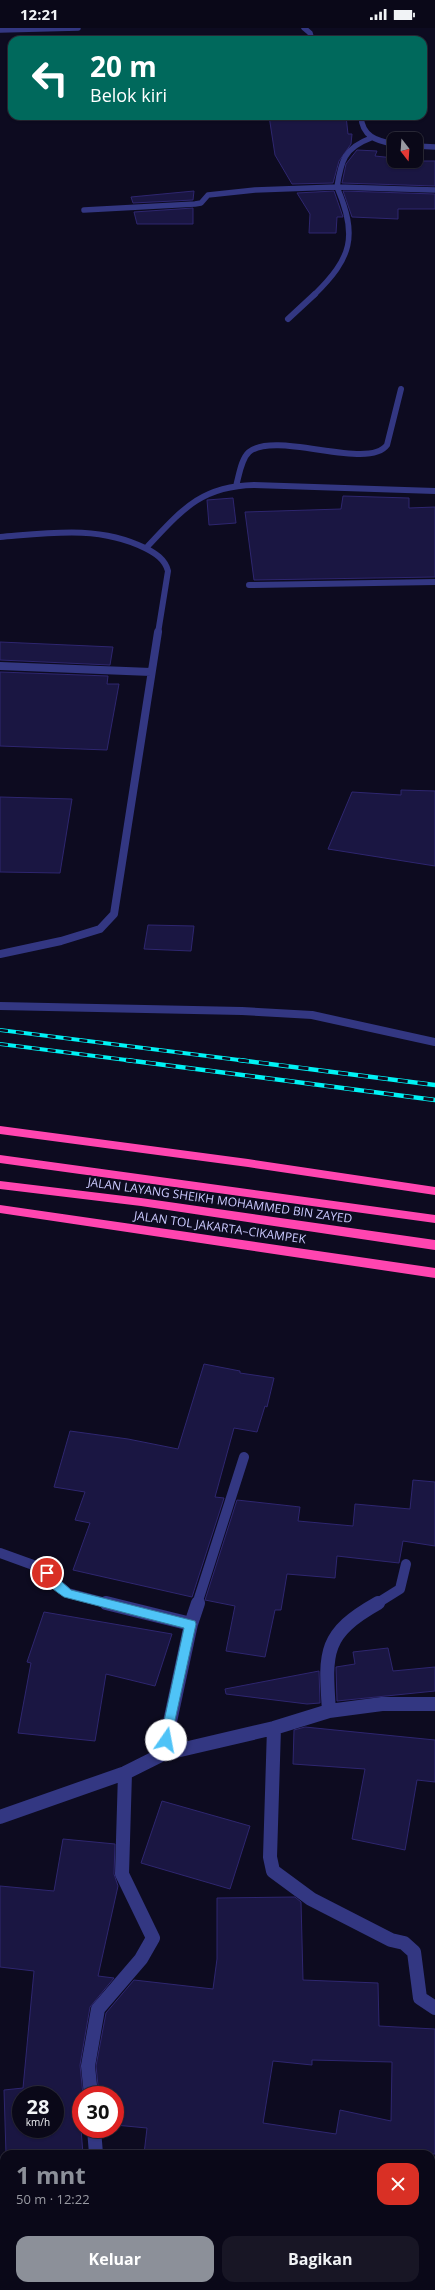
<!DOCTYPE html>
<html lang="id">
<head>
<meta charset="utf-8">
<style>
	body { margin:0; font-family:"Open Sans",sans-serif; background:#181625; color:#f1f3f6; height:100vh; display:flex; flex-direction:column; font-size:15px; white-space:nowrap }
	* { box-sizing:border-box; margin:0 }
	p { font-size:13px; color:#999aa2 }
	.icon { flex:none; width:22px; height:22px; fill:none; stroke:currentColor; stroke-width:2; stroke-linecap:round; stroke-linejoin:round }
	.map { position:relative; flex:1; overflow:hidden }
	.drawer { position:absolute; left:0px; top:2122px; width:435px; height:140px; display:flex; flex-direction:column; background:#0a0818; border-radius:12px 12px 0 0; box-shadow:0 1px 3px #0004,0 0 0 1px #2a2937 }
	.drawer>* { flex:none }
	.guide { position:absolute; left:8px; top:8px; width:419px; height:84px; border-radius:12px; box-shadow:0 1px 3px #0004,0 0 0 1px #2a2937; background:#00695c; color:#fff; overflow:hidden }
	.needle { width:26px; rotate:163deg }
	.fabs { position:absolute; left:387px; top:104px; display:grid; gap:8px }
	.fabs a { display:grid; place-items:center; width:36px; height:36px; border-radius:8px; background:#0a0818; box-shadow:0 1px 3px #0004,0 0 0 1px #2a2937; font-size:20px }
	.speed { position:absolute; left:12px; top:2058px; display:flex; gap:8px; font-size:20px; font-weight:700; text-align:center }
	.speed>* { display:grid; place-content:center; width:52px; height:52px; border-radius:50%; background:#0a0818; box-shadow:0 1px 3px #0004,0 0 0 1px #2a2937; line-height:1 }
	.speed small { font-size:10px; font-weight:400 }
	.speed .limit { border:6px solid #d22; background:#fff; color:#111 }
	.pin { position:absolute; display:grid; place-items:center; width:34px; height:34px; color:#fff; margin:-17px; border:2px solid #fff; border-radius:50%; box-shadow:0 1px 4px #0007 }
	.me { position:absolute; width:44px; margin:-22px; rotate:12deg; stroke-linejoin:round; filter:drop-shadow(0 0 3px #0008) }
	.turn { display:flex; align-items:center; gap:14px; height:84px; padding:0 16px; font-size:18px }
	.turn .icon { width:52px; height:52px; stroke-width:2.5 }
	.turn b { display:block; font-size:28px; line-height:34px }
	.round { display:grid; place-items:center; flex:none; width:42px; height:42px; border-radius:12px; background:#181625 }
	.head { display:flex; align-items:center; justify-content:space-between; height:68px; padding:0 16px }
	h1 { font-size:24px; font-weight:700; line-height:30px; color:#8c9099 }
	.action { display:flex; gap:8px; margin-top:auto; padding:8px 16px }
	.action a { flex:1; height:46px; border-radius:12px; background:#8c9099; color:#fff; font-size:16px; font-weight:700; line-height:46px; text-align:center }
	.action a+a { background:#181625; color:#f1f3f6 }
	.status { display:flex; justify-content:space-between; align-items:center; height:28px; padding:0 20px; background:#0a0818; direction:ltr }
	.status svg { height:11px; fill:currentColor }
	.map>svg:first-child { display:block }
</style>
</head>
<body>
<div class="status"><b>12:21</b><svg viewBox="0 0 49 12"><path d="M0 12V9h3v3zM5 12V6h3v6zM10 12V3h3v9zM15 12V0h3v12zM26 1h20v11H26zM47 4h2v5h-2z"/></svg></div>
<div class="map">
<svg width="435" height="2262" viewBox="0 0 435 2262">
	<rect width="100%" height="100%" fill="#0d0b20"/>
	<!-- building -->
	<path fill="#1a1642" stroke="#2e266f" fill-rule="evenodd" d="M269 88H346L348 106H352L351 116 339 133 333 155 292 156 275 127Z
		M357 122 377 123 375 128 394 130V133H435V158L342 155 346 136Z
		M194 163 193 172 133 175 131 169Z
		M334 163 343 189H337L336 205H309L310 186 297 165Z
		M343 163 435 166V181H398V191L352 189Z
		M193 180V196H137L134 184Z
		M343 468 409 470V480L435 479V549L254 552 245 484 341 481Z
		M233 470 236 495 209 497 207 472Z
		M0 614 113 619 110 637 0 632Z
		M0 644 108 648 107 656H119L107 722 0 718Z
		M401 762 435 763V838L328 821 352 764 401 767Z
		M0 769 72 771 60 845 0 844Z
		M148 897 194 898 191 923 144 921Z
		M204 1336 240 1343V1345L274 1350 267 1379 265 1378 257 1404 234 1400 215 1469 224 1470 192 1569 73 1542 90 1495 75 1492 85 1464 54 1459 70 1403 128 1411 178 1421Z
		M413 1452 435 1454V1518L403 1513 399 1535 337 1528 335 1550 287 1546 281 1582H275L265 1629 226 1623 235 1578 205 1572 237 1472 300 1479 298 1493 353 1498 355 1476 410 1481Z
		M44 1584 172 1606 155 1658 106 1646 95 1713 18 1705 31 1635 27 1634Z
		M388 1620 393 1643 435 1639V1663L337 1673 336 1639 355 1636 353 1624Z
		M319 1643 320 1675 307 1676 226 1666 225 1661Z
		M305 1699 435 1712V1754L417 1752 405 1822 352 1811 365 1741 293 1736 294 1702Z
		M162 1773 250 1798 230 1861 141 1835Z
		M63 1811 115 1816 114 1846 118 1858 98 1948 114 1950 90 1979 80 2037 83 2067H81V2101L83 2126H6L4 2062 23 2060 34 1943 0 1939V1858L54 1863ZM21 2067H55V2101H21Z
		M295 1869 301 1874 303 1952 378 1955 379 1998 435 2001V2126H144L147 2100 115 2097V2067H99L96 2038 106 1985 134 1952 213 1961 217 1931V1870ZM312 2032 392 2034 391 2093 340 2082 336 2106 263 2095 273 2033 312 2037Z"/>
	<g fill="none" stroke-linecap="round" stroke-linejoin="round">
		<!-- lane-far1 -->
		<path stroke="#333782" stroke-width="6" d="M236 458C239 448 241 431 249 424 276 402 368 443 387 417L401 361
			M0 509C49 505 99 497 145 520 155 525 165 531 168 543L158 605
			M146 520C181 483 200 458 254 457L435 463
			M249 557 435 554"/>
		<!-- lane -->
		<path stroke="#333782" stroke-width="8" d="M0 638 151 644
			M0 926 61 913 100 901 114 886 158 604"/>
		<!-- street-far4 -->
		<path stroke="#333782" stroke-width="5.5" d="M304 0 310 5 312 12
			M0 2 78 0
			M361 88C362 108 376 113 394 116
			M371 110C344 120 341 133 337 159L435 162
			M416 118 435 119
			M84 182 195 176 201 175 208 167 255 162 337 159C358 208 352 230 314 267"/>
		<!-- street-far3 -->
		<path stroke="#333782" stroke-width="6" d="M288 291 315 266"/>
		<!-- street-far2 -->
		<path stroke="#333782" stroke-width="8" d="M0 978 242 983 312 987 435 1014"/>
		<!-- street-far1 -->
		<path stroke="#333782" stroke-width="10" d="M0 1525 36 1538 68 1565 110 1576
			M197 1576 244 1429
			M376 1576 400 1561 406 1536"/>
		<!-- street -->
		<path stroke="#333782" stroke-width="14" d="M106 1575 191 1596 163 1726
			M191 1596 198 1575
			M329 1683C325 1624 323 1606 378 1575
			M274 1700 270 1829 273 1843 311 1871 391 1912 404 1915 414 1924 420 1970 435 1980
			M0 1789 125 1745 163 1726 274 1700 329 1683 382 1676H435
			M91 2067 88 2038 98 1981 141 1931 153 1910 122 1846 125 1745
			M94 2101 96 2126
			M81 2262 83 2258"/>
		<!-- highway -->
		<path fill="#ff45b0" fill-rule="evenodd" d="M0 1098 248 1131 435 1159V1167L248 1139 0 1106Z
			M0 1127 435 1187V1195L0 1135Z
			M0 1153 141 1170 435 1212V1222L141 1178 0 1161Z
			M0 1177 435 1240V1250L0 1185Z"/>
		<!-- rail-far1 casing -->
		<g stroke="#00f3f5" stroke-width="4">
			<path id="rail-far1" d="M0 1002 247 1033
				M0 1016 134 1033"/>
		</g>
		<!-- rail casing -->
		<g stroke="#00f3f5" stroke-width="4.5">
			<path id="rail" d="M126 1032 435 1072
				M239 1032 435 1057"/>
		</g>
		<!-- rail-far1 -->
		<use href="#rail-far1" stroke="#0d0b20" stroke-width="2.5" stroke-dasharray="8" stroke-linecap="butt"/>
		<!-- rail -->
		<use href="#rail" stroke="#0d0b20" stroke-width="3" stroke-dasharray="10" stroke-linecap="butt"/>
	</g>
	<!-- route -->
	<path fill="#4fc3f7" stroke="#337fa1" d="M47 1541 71 1562 195 1593 196 1596 170 1715 166 1717 162 1715 160 1712 184 1600 64 1569C57 1564 38 1552 43 1542Z"/>
	<g text-anchor="middle" dominant-baseline="central" stroke-width="4" stroke-linejoin="round" paint-order="stroke">
		<!-- street labels -->
		<g font-size="12" fill="#cbcaff" stroke="#0d0b20">
			<text transform="translate(220 1172) rotate(8)">JALAN LAYANG SHEIKH MOHAMMED BIN ZAYED</text>
			<text transform="translate(220 1199) rotate(8)">JALAN TOL JAKARTA–CIKAMPEK</text>
		</g>
	</g>
</svg>
<div class="fabs">
<a><svg class="needle" viewBox="-14 -14 28 28"><path d="M0-13l5 13h-10z" fill="#e53935"/><path d="M0 13l5-13h-10z" fill="#999aa2"/></svg></a>
</div>
<div class="speed"><div>28<small>km/h</small></div><div class="limit">30</div></div>
<div class="pin" style="left:47px;top:1545px;background:#d93025"><svg class="icon" aria-label="arrive" viewBox="0 0 24 24"><path d="M6 21V4h12l-3 4 3 4H6"/></svg></div>
<svg class="me" style="left:166px;top:1712px" viewBox="-20 -20 40 40"><circle r="19" fill="#fff"/><path d="M0-13L10 11 0 6-10 11z" fill="#4fc3f7"/></svg>
<div class="guide">
<div class="turn"><svg class="icon" aria-label="left" viewBox="0 0 24 24"><path d="M17 20v-9H6M10 6l-5 5 5 5"/></svg><div><b>20 m</b>Belok kiri</div></div>
</div>
<section class="drawer">
<div class="head"><div><h1>1 mnt</h1><p>50 m · 12:22</p></div><a class="round" style="background:#d93025;color:#fff"><svg class="icon" aria-label="close" viewBox="0 0 24 24"><path d="M6 6l12 12M18 6L6 18"/></svg></a></div>
<div class="action"><a>Keluar</a><a>Bagikan</a></div>
</section>
</div>
</body>
</html>
